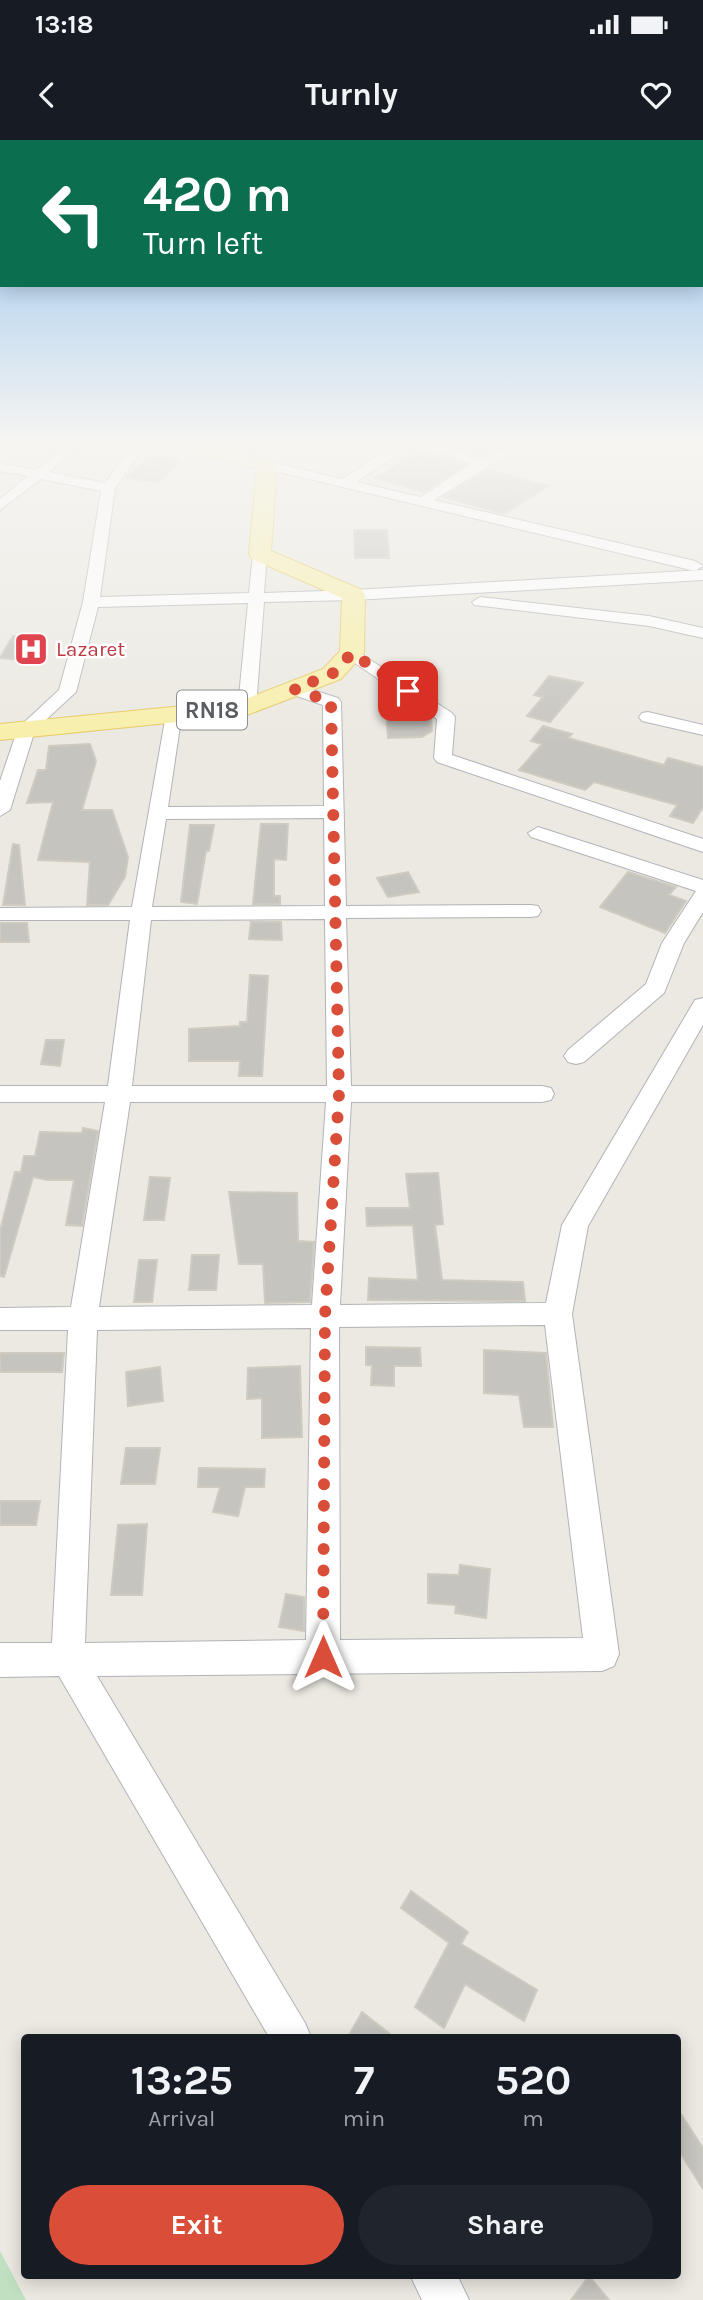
<!DOCTYPE html>
<html lang="en">
<head>
<meta charset="utf-8">
<style>
	body { margin:0; font-family:Karla,sans-serif; background:#20242c; color:#f1f3f6; height:100vh; display:flex; flex-direction:column; font-size:26px; white-space:nowrap }
	* { box-sizing:border-box; margin:0 }
	p { font-size:23px; color:#9ea1a6 }
	.icon { flex:none; width:38px; height:38px; fill:none; stroke:currentColor; stroke-width:2; stroke-linecap:round; stroke-linejoin:round }
	.map { position:relative; flex:1; overflow:hidden }
	.panel { position:absolute; left:21px; top:1894px; width:660px; height:245px; display:flex; flex-direction:column; background:#171b24; border-radius:7px; box-shadow:0 4px 18px #0003 }
	.panel>* { flex:none }
	.top-card { position:absolute; left:0px; top:0px; width:704px; height:147px; box-shadow:0 4px 18px #0003; background:#0b6e4f; color:#fff; overflow:hidden }
	.pin { position:absolute; display:grid; place-items:center; width:60px; height:60px; color:#fff; margin:-30px; border-radius:14px; box-shadow:0 4px 10px #0006 }
	.me { position:absolute; width:77px; margin:-38px; rotate:0deg; stroke-linejoin:round; filter:drop-shadow(0 0 5px #0008) }
	.turn { display:flex; align-items:center; gap:24px; height:147px; padding:0 28px; font-size:32px }
	.turn .icon { width:91px; height:91px; stroke-width:2.5 }
	.turn b { display:block; font-size:49px; line-height:60px }
	.eta { display:flex; justify-content:space-evenly; align-items:center; height:119px; text-align:center }
	.eta b { font-size:42px; font-weight:700; line-height:49px }
	.action { display:flex; gap:14px; margin-top:auto; padding:14px 28px }
	.action a { flex:1; height:80px; border-radius:42px; background:#da4d38; color:#fff; font-size:28px; font-weight:700; line-height:80px; text-align:center }
	.action a+a { background:#20242c; color:#f1f3f6 }
	.status { display:flex; justify-content:space-between; align-items:center; height:49px; padding:0 35px; background:#171b24; direction:ltr }
	.status svg { height:19px; fill:currentColor }
	header { display:flex; justify-content:space-between; align-items:center; height:91px; padding:0 28px; background:#171b24; font-size:32px; font-weight:700 }
	.map>svg:first-child { display:block }
</style>
</head>
<body>
<div class="status"><b>13:18</b><svg viewBox="0 0 49 12"><path d="M0 12V9h3v3zM5 12V6h3v6zM10 12V3h3v9zM15 12V0h3v12zM26 1h20v11H26zM47 4h2v5h-2z"/></svg></div>
<header><svg class="icon" aria-label="back" viewBox="0 0 24 24"><path d="M15 5l-7 7 7 7"/></svg>Turnly<svg class="icon" aria-label="heart" viewBox="0 0 24 24"><path d="M12 20l-8-8c-3-5 5-10 8-4 3-6 11-1 8 4z"/></svg></header>
<div class="map">
<svg width="703" height="2160" viewBox="0 0 703 2160">
	<rect width="100%" height="100%" fill="#ebe9e1"/>
	<!-- green -->
	<path fill="#bfe1c1" d="M0 2111 26 2160H0Z"/>
	<!-- building -->
	<path fill="#c6c4be" stroke="#cfcbc0" stroke-width="2" d="M419 313 465 325 424 352 375 338Z
		M150 316 181 320 158 342 126 338Z
		M488 330 548 346 504 374 443 357Z
		M354 390H387L389 418H355Z
		M13 496 35 498 21 520 0 518Z
		M549 536 583 543 550 582 527 576 543 557 534 555Z
		M386 572 424 573 431 578 432 591 422 597 388 598Z
		M543 586 572 594 568 598 664 625 668 618 703 627V667L693 683 670 676 677 665 594 642 585 650 519 630 542 604 531 601Z
		M90 604 96 621 82 670H112L128 717 125 737 108 765H87L90 722 38 720 53 662 27 663 38 630H46L49 606Z
		M261 684H288L286 720 274 719V756H280V764H253Z
		M190 685H214L209 711H206L197 764 181 762Z
		M13 704 19 705 25 765H3Z
		M408 732 419 752 388 757 377 738Z
		M628 732 676 747 669 755 686 761 665 793 600 767Z
		M251 782H281L282 800 249 799Z
		M0 783H27L29 802H0Z
		M250 835 268 836 262 936H239L240 921H189V889L240 886V882H247Z
		M46 900H64L60 926 41 924Z
		M83 988 98 991 82 1086 66 1085 74 1040H48L33 1037 4 1137 0 1136V1091L15 1032H21L24 1016H35L40 992 82 993Z
		M438 1033 443 1084 435 1085 442 1140 523 1142 525 1161 368 1160 369 1138 418 1140 413 1085 367 1086 366 1068H410L406 1034Z
		M150 1037 170 1038 164 1080H144Z
		M229 1052 297 1053 298 1101 314 1102 310 1162 265 1163 263 1124H239Z
		M192 1115H219L216 1150H189Z
		M139 1120H157L152 1162H134Z
		M366 1207 420 1208 421 1226H394V1246L371 1245 372 1225H366Z
		M484 1210 546 1213 553 1287H524L519 1255 484 1253Z
		M0 1213H64L62 1232H0Z
		M300 1226 302 1297 262 1298V1258L247 1259 248 1228Z
		M160 1227 163 1261 128 1266 126 1232Z
		M126 1308H160L155 1344H121Z
		M199 1328 265 1329 264 1347H245L238 1376 213 1372 220 1347H198Z
		M0 1361H40L36 1385H0Z
		M147 1384 142 1455H111L118 1385Z
		M460 1425 490 1429 486 1478 455 1473 456 1465 428 1463V1434L459 1435Z
		M286 1454 304 1457V1491L279 1487Z
		M411 1751 468 1792 461 1804 537 1850 524 1881 465 1844 444 1888 415 1867 449 1803 401 1768Z
		M362 1872 394 1897H348Z
		M677 1968 703 2008V2049L677 2008Z
		M589 2136 609 2160H571Z"/>
	<g fill="none" stroke-linecap="round" stroke-linejoin="round">
		<!-- minor casing -->
		<g stroke="#b1b3b8" stroke-width="2">
			<path id="minor" d="M70 302H84L49 332 105 343 135 302H148L115 348 100 457 249 453 253 414 260 410 267 414 264 453 354 450 703 430V440L354 460 264 462 256 567 247 572 238 567 248 463 98 467 76 552 35 590 10 670 0 676V641L18 588 59 550 83 462 101 351 41 339 0 370V359L28 336 0 331V323L36 330Z
				M399 302H431L481 318 502 310 509 314 434 360 695 421 703 426 695 431 267 329 260 325 267 321 342 339ZM413 305 471 324 421 357 356 342Z
				M480 457 649 476 703 488V498L649 486 474 465 472 462Z
				M352 508 452 573 455 577 452 615 703 699V712L437 622 434 618 437 579 346 517 344 513Z
				M294 544 338 558 341 562 346 766 531 765 538 766 541 771 538 776 531 777 346 778 351 946H542L551 948 554 954 551 960 542 962H351L340 1165 546 1163 562 1085 692 865 695 860 703 858V885L588 1086 572 1174 619 1514 614 1526 602 1531 97 1536 305 1883 311 1897H269L59 1536 0 1537V1503H52L68 1190H0V1168L71 1167 105 962H0V946H108L130 780H0V768L132 767 167 569 173 568 182 573 168 667 324 666 323 565 288 553 285 549 288 545ZM324 678 325 766 152 767 166 679ZM325 779 327 946H132L151 780ZM130 962H326L312 1165 99 1167ZM545 1185 583 1498 340 1500 339 1187ZM311 1188 306 1500 85 1503 97 1190Z
				M648 572 703 585V595L642 581 639 577 642 573Z
				M538 687 703 740V772L684 803 664 853 584 922 576 924 568 922 564 916 568 910 646 844 662 803 696 751 531 697 528 693Z
				M410 2135H457L469 2160H422Z"/>
		</g>
		<!-- primary casing -->
		<g stroke="#e5c760" stroke-width="2">
			<path id="primary" d="M161 302H196L274 321 277 325 271 411 362 450 365 455 364 513 341 539 247 575 0 600V584L243 560 323 529 340 511 342 458 252 419 249 414 257 328 163 306Z"/>
		</g>
		<!-- minor -->
		<use href="#minor" fill="#fff" fill-rule="evenodd"/>
		<!-- primary -->
		<use href="#primary" fill="#f8efa9" fill-rule="evenodd"/>
	</g>
	<!-- sky -->
	<linearGradient id="sky" x2="0" y2="1"><stop stop-color="#8dbfee"/><stop offset="0.5" stop-color="#f6f5f2"/><stop offset="1" stop-color="#f6f5f2" stop-opacity="0"/></linearGradient>
	<rect width="703" height="605" fill="url(#sky)"/>
	<g fill="none" stroke-linecap="round" stroke-linejoin="round">
		<!-- route -->
		<path stroke="#da4d38" stroke-width="12" stroke-dasharray="0 21.6" d="M323 1517 325 1176 339 954 331 562 294 549 332 534 352 513 408 551"/>
	</g>
	<!-- icons -->
	<defs>
		<g id="hospital-square" transform="scale(1.75)"><rect x="-9" y="-9" width="18" height="18" rx="4" fill="#e0444e" stroke="#fff"/><path d="M-5-5h3v3.5h4V-5h3V5h-3V1.5h-4V5h-3Z" fill="#fff"/></g>
	</defs>
	<g fill-rule="evenodd">
		<use href="#hospital-square" x="31" y="509"/>
	</g>
	<g text-anchor="middle" dominant-baseline="central" stroke-width="5" stroke-linejoin="round" paint-order="stroke">
		<!-- far-health labels -->
		<g font-size="21" fill="#be3a42" stroke="#fff" text-anchor="start">
			<text x="56" y="509">Lazaret</text>
		</g>
		<!-- shield labels -->
		<rect fill="#fff" stroke="#8b8d90" stroke-width="2" x="177" y="550.5" width="70" height="39" rx="5"/>
		<g font-size="23" font-weight="bold" fill="#595c61">
			<text x="212" y="570">RN18</text>
		</g>
	</g>
</svg>
<div class="pin" style="left:408px;top:551px;background:#d93025"><svg class="icon" aria-label="arrive" viewBox="0 0 24 24"><path d="M6 21V4h12l-3 4 3 4H6"/></svg></div>
<svg class="me" style="left:323px;top:1517px" viewBox="-20 -20 40 40"><path d="M0-17L14 15 0 8-14 15z" fill="#da4d38" stroke="#fff" stroke-width="4"/></svg>
<div class="top-card">
<div class="turn"><svg class="icon" aria-label="left" viewBox="0 0 24 24"><path d="M17 20v-9H6M10 6l-5 5 5 5"/></svg><div><b>420 m</b>Turn left</div></div>
</div>
<section class="panel">
<div class="eta">
<div><b>13:25</b><p>Arrival</p></div>
<div><b>7</b><p>min</p></div>
<div><b>520</b><p>m</p></div>
</div>
<div class="action"><a>Exit</a><a>Share</a></div>
</section>
</div>
</body>
</html>
